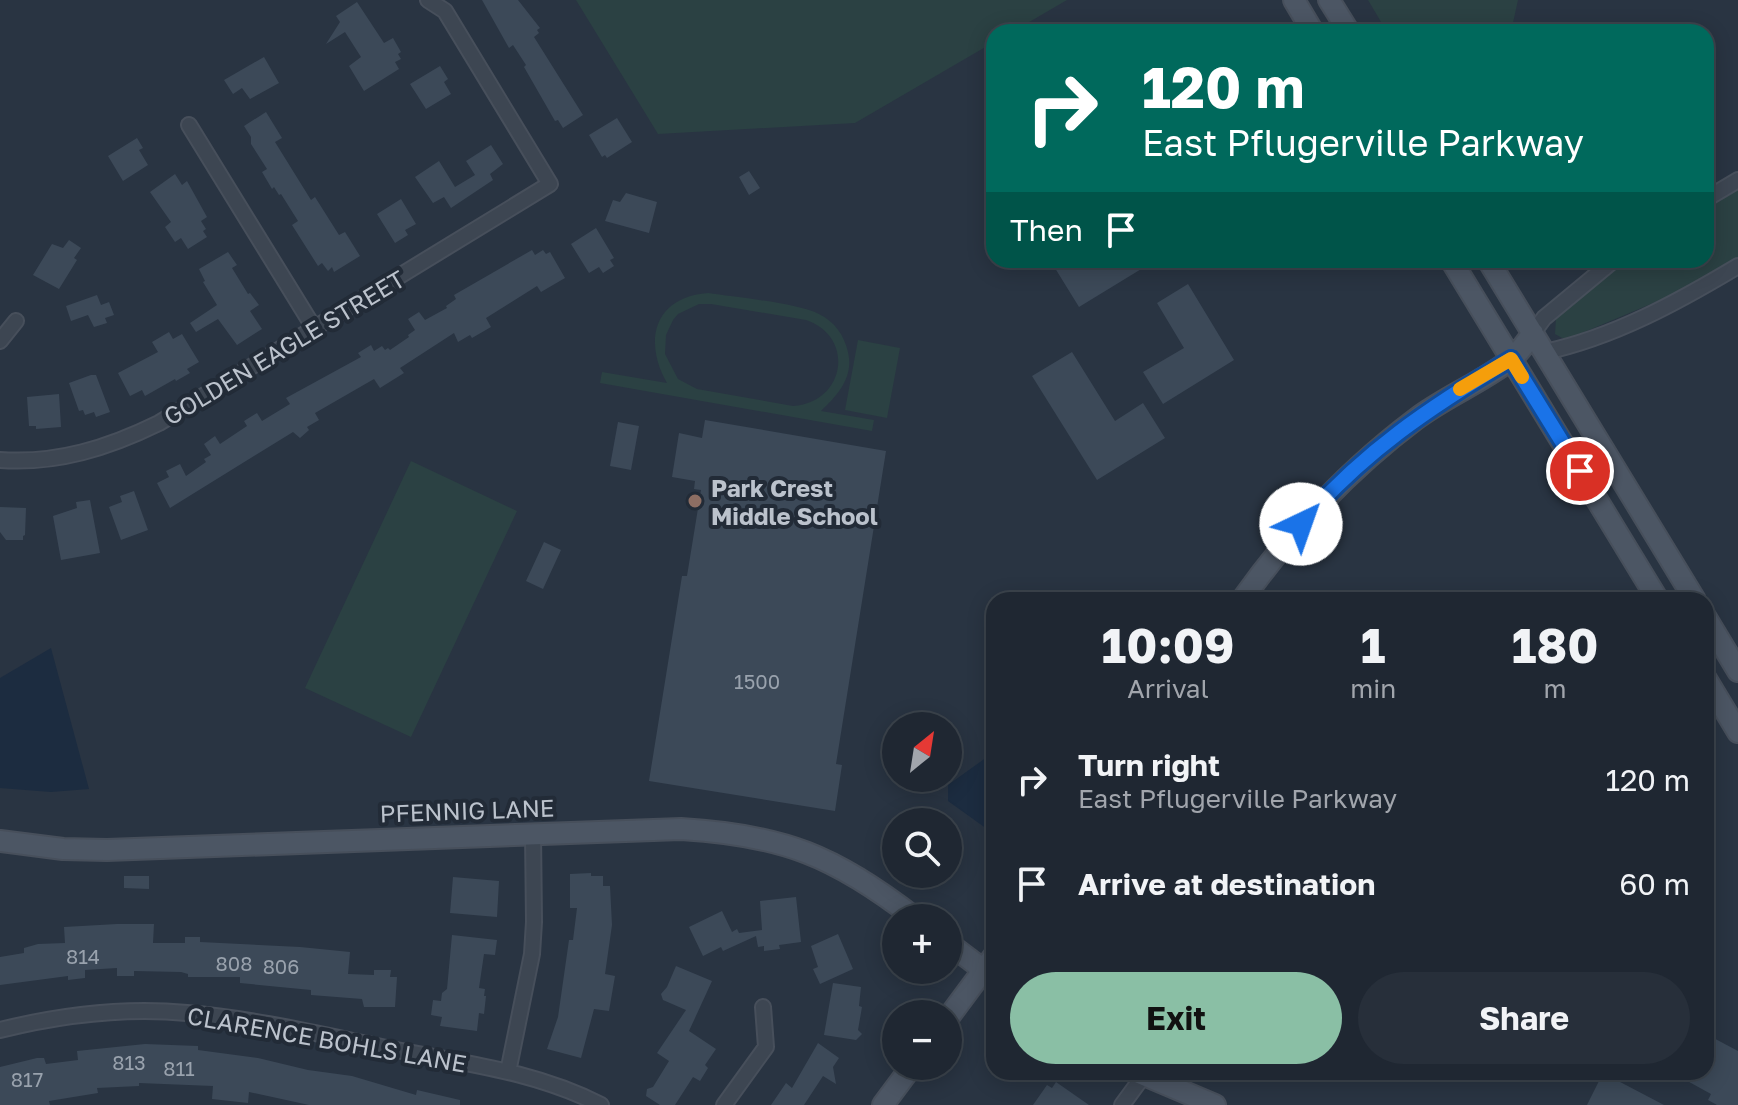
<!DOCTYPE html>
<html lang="en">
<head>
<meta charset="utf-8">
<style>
	body { margin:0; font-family:"Golos Text",sans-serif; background:#272f3a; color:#f1f3f6; height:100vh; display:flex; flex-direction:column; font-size:30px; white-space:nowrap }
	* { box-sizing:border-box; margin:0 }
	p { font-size:26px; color:#a1a5ac }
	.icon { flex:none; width:44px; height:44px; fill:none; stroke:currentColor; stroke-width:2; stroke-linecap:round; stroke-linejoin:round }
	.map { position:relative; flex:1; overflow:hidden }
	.side { position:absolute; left:986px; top:592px; width:728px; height:488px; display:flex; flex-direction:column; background:#1f2732; border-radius:24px; box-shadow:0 4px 20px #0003,0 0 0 2px #3c444d }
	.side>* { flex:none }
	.guide { position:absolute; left:986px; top:24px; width:728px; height:244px; border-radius:24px; box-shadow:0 4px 20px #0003,0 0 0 2px #3c444d; background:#00695c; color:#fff; overflow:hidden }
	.needle { width:52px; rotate:30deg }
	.buttons { position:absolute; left:882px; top:712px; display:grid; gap:16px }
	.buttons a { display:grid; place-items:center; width:80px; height:80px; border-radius:50%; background:#1f2732; box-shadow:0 4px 20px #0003,0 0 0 2px #3c444d; font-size:40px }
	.pin { position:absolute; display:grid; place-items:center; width:68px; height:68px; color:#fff; margin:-34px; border:4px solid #fff; border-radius:50%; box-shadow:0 2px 8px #0007 }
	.me { position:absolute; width:88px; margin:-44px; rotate:42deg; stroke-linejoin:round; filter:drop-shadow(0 0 6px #0008) }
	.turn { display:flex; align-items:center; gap:28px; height:168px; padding:0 24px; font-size:36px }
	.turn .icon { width:104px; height:104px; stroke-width:2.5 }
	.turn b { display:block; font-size:56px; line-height:68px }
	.then { display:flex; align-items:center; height:76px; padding:0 24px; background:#0003; gap:16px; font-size:30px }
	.eta { display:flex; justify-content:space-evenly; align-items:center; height:136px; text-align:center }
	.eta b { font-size:48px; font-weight:700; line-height:56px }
	.cta { display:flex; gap:16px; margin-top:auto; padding:16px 24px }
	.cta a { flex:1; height:92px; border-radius:48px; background:#8abfa5; color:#111; font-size:32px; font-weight:700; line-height:92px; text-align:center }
	.cta a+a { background:#272f3a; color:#f1f3f6 }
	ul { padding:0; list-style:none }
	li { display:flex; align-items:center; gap:24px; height:104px; padding:0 24px }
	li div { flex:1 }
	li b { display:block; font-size:30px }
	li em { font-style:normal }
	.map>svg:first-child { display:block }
</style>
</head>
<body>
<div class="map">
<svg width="1738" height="1105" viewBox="0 0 1738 1105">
	<rect width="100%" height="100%" fill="#293442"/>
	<!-- green -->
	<path fill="#2b4143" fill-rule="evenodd" d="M576 0H1067L1012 32H994V42L855 123 658 134Z
		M1368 0H1518L1511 32H1387Z
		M1738 189V257L1677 293 1570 338 1564 339 1555 334 1556 318 1626 260H1706V208Z
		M708 293C735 297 797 303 819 314 835 322 844 335 848 352 854 377 838 395 821 411L874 420 872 431 600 383 602 372 667 383C643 341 654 297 708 293ZM699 304H711L806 320C856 337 845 403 793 406L697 389 678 379 665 354 666 335 673 320 678 314Z
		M858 340 900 348 887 418 845 410Z
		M411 461 517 511 411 737 305 688Z"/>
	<!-- water -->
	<path fill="#1c2c40" d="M51 648 89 789 51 792 0 788V678Z
		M994 755V834L948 801V785L987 757Z"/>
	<!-- building -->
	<path fill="#3c4958" d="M482 0H518L540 28 537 30 539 33 534 37 583 115 563 128 558 120 555 121 524 67 526 65 513 45 509 48Z
		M357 2 384 43 393 38 401 52 398 54 401 59 395 62 399 69 364 91 349 66 361 57 345 32 326 44 340 22 336 16Z
		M264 57 279 83 250 99 242 88 233 94 224 80Z
		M440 66 448 79 444 82 451 94 426 109 410 84Z
		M266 112 282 138 275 142 311 200 315 197 339 235 345 232 360 256 334 272 332 267 328 271 322 263 318 266 292 225 298 221 281 194 279 195 274 187 272 189 262 172 267 169 251 144V137L244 126Z
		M617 118 632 142 607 158 605 155 602 157 589 135Z
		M137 138 143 148 139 150 148 165 123 181 108 156Z
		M491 145 503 164 490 174 493 180 451 208 444 197 433 203 415 177 439 161 455 187 475 175 466 161Z
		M749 171 760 188 749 195 739 177Z
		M175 174 182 185 187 181 207 217 201 221 206 229 203 231 207 237 188 249 181 238 175 242 165 227 171 222 150 192Z
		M626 193 657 202 649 233 605 221 613 200 620 202Z
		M401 199 416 224 405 230 408 235 395 243 377 214Z
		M596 228 614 258 610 260 614 266 603 273 599 267 589 273 571 244Z
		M69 240 81 248 74 258 77 260 59 289 33 275 52 244 63 248Z
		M532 250 535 255 543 250 546 254 550 252 565 278 541 292 537 286 486 318 491 327 472 338 470 335 458 342 454 333 400 368 404 373 380 388 374 379 315 413 319 420 307 427 309 430 300 438 293 432 170 508 157 483 169 477 166 471 180 464 186 476 206 462 204 459 211 455 204 444 215 436 220 444 247 426 244 421 257 413 262 421 290 404 286 398 361 357 358 353 371 345 374 351 382 346 385 350 388 348 390 350 409 337 408 335 415 330 408 319 419 312 425 320 447 308 446 306 456 299 454 295Z
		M228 252 237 265 232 268 248 294 250 293 259 305 250 311 262 329 237 345 218 319 196 332 190 323 217 305 203 282 205 281 199 269Z
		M1050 260H1156L1079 307Z
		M1188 284 1234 360 1163 404 1143 372 1184 348 1157 303Z
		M97 295 101 305 109 302 114 315 105 318 107 323 94 327 88 315 71 321 66 306Z
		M169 332 173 339 182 334 199 362 187 369 190 373 176 381 175 379 145 396 142 390 130 396 118 373 158 352 152 342Z
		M1072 352 1115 421 1143 403 1165 438 1097 480 1032 376Z
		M91 375H96L110 412 96 417 94 412 85 415 83 410 79 411 69 383Z
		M59 394 61 427 36 429V426H29L27 397Z
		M705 420 886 451 836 764 842 765 835 811 649 781 682 576H687L701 490 694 489 695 481 672 477 679 433 702 438Z
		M618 422 639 426 631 470 610 466Z
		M134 491 148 530 121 540 109 507 122 502 120 496Z
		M90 500 100 553 61 560 53 516 77 508 76 502Z
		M0 507 26 508 25 535 23 536V540H6L0 532Z
		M544 542 561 550 543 589 526 581Z
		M591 873V876H603V886H610L612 925 605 974 615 976 609 1011 594 1009 581 1058 547 1049 558 1017 569 940H573L577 908H570V874Z
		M124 876H149V889L124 888Z
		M453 877 499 881 497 917 450 913Z
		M796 897 801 942 779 945 780 949 764 951V946L758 947 756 936 723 951 721 947 703 956 689 927 722 911 732 932 737 929 739 933 762 930 760 901Z
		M117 924H154L153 943H185V937H200V942L300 947 350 952 348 974 374 975V970H391L390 977H397L395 1007H364L362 999 311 995V990L240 983V977H188V974L181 972 134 971V976H117V968L85 970V978L68 980V976L0 985V957L24 953V948L38 944 65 943 64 927Z
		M838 934 853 969 820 984 813 969 818 967 811 946Z
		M452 935 497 940 495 955 484 954 479 988 485 989 484 996H486L484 1014 479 1013 477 1031 440 1026 442 1017 431 1015 433 1000 441 1001 442 993 447 989Z
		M676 966 712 981 689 1031 716 1049 705 1065 708 1068 700 1081 693 1077 675 1105H660L646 1096 647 1089 653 1087 669 1061 657 1053 686 1010 663 1000 661 994 667 987Z
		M833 983 861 987 859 1006 862 1007 858 1030 862 1034 856 1040 824 1035Z
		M1706 1034 1738 1051V1105H1717L1708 1100 1711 1094 1671 1072H1706Z
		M818 1043 839 1058 833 1067 836 1084 823 1076 804 1105H771L786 1083 792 1088Z
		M145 1044 198 1046V1050L258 1058 308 1070 352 1076 416 1095 417 1090 460 1100V1105H309L249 1092 248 1103 212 1099 213 1086 139 1083V1086L97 1088 98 1093 49 1101 50 1105H0V1067L37 1058H44L46 1064 78 1060 77 1051Z
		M1603 1073 1664 1105H1587Z
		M1056 1082 1089 1105H1033L1047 1085 1052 1088Z"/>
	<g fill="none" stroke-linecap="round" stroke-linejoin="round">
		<!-- street casing -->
		<g stroke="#474f5b" stroke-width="18">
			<path id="street" d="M189 125 314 328
				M1706 199 1738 180
				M1533 333 1544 318 1614 260
				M0 341 16 321
				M1545 352C1614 337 1678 302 1738 266
				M0 460C57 464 108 448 159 423L550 184 445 11 428 0
				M0 1030C61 1015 124 1007 187 1013 259 1019 331 1037 402 1051 470 1064 539 1073 601 1105
				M508 1072 532 954 534 922 533 833
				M724 1105 766 1047 763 1007
				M1122 1105 1144 1075"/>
		</g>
		<!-- secondary casing -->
		<g stroke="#474f5b" stroke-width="24">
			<path id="secondary" d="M1294 0 1313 32
				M1329 0 1349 32
				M1451 260 1658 600
				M1488 260 1695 600
				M1242 600C1291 531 1348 470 1416 419 1445 397 1480 383 1509 361 1519 354 1526 342 1533 333
				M1706 618 1738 671
				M1706 679 1738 732
				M0 841 63 849 107 850 681 829C783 835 835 856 915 918
				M948 943 993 977
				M948 1018 994 956
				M1137 1072 1215 1105
				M883 1105 912 1066"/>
		</g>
		<!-- street -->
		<use href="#street" stroke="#3d4652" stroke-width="14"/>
		<!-- secondary -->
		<use href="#secondary" stroke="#4c5664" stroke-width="20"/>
	</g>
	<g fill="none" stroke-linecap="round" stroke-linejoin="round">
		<!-- route casing -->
		<g stroke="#114b97" stroke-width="20">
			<path id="route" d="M1301 524C1363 452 1430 407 1511 359L1580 471"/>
		</g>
		<!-- route -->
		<use href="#route" stroke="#1a73e8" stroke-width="14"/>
		<!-- slow -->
		<path stroke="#f59e0b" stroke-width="14" d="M1460 389 1511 359 1522 377"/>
	</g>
	<!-- markers -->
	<circle fill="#8d6e63" stroke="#222b37" stroke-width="3" cx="695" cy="501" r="8"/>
	<g text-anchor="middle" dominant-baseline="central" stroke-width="8" stroke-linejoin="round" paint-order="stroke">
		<!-- number labels -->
		<g font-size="20" fill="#99a2ad">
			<text x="757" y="681">1500</text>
			<text x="83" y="956">814</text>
			<text x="234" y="963">808</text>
			<text x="281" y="966">806</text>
			<text x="129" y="1062">813</text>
			<text x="179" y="1068">811</text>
			<text x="27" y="1079">817</text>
		</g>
		<!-- street labels -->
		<g font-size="24" fill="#bbc2cc" stroke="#222b37">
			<text transform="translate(284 347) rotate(-31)">GOLDEN EAGLE STREET</text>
			<text transform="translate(467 810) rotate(-2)">PFENNIG LANE</text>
			<text transform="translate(327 1039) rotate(10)">CLARENCE BOHLS LANE</text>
		</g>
		<!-- poi labels -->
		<g font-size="24" font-weight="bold" fill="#bbc2cc" stroke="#222b37" text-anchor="start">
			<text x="711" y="487">Park Crest<tspan x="711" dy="28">Middle School</tspan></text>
		</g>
	</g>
</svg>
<div class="buttons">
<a><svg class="needle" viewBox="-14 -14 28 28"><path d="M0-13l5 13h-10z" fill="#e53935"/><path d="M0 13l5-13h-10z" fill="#a1a5ac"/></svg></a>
<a><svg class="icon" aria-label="search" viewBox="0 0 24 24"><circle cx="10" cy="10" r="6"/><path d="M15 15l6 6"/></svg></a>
<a>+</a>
<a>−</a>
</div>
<div class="pin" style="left:1580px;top:471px;background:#d93025"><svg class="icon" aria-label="arrive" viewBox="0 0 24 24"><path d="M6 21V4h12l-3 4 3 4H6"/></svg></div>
<svg class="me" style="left:1301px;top:524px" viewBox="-20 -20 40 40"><circle r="19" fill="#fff"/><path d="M0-13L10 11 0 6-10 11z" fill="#1a73e8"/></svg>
<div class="guide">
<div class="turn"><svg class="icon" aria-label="right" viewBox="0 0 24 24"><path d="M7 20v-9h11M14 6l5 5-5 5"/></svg><div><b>120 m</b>East Pflugerville Parkway</div></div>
<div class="then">Then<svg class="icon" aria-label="arrive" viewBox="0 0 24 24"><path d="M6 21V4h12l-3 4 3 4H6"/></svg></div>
</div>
<section class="side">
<div class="eta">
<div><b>10:09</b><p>Arrival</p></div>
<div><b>1</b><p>min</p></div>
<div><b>180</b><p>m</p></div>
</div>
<ul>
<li><svg class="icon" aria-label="right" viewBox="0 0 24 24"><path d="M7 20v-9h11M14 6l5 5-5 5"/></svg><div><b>Turn right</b><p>East Pflugerville Parkway</p></div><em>120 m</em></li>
<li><svg class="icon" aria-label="arrive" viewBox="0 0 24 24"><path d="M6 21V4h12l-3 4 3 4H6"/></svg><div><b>Arrive at destination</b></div><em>60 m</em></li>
</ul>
<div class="cta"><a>Exit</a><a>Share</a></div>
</section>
</div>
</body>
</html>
